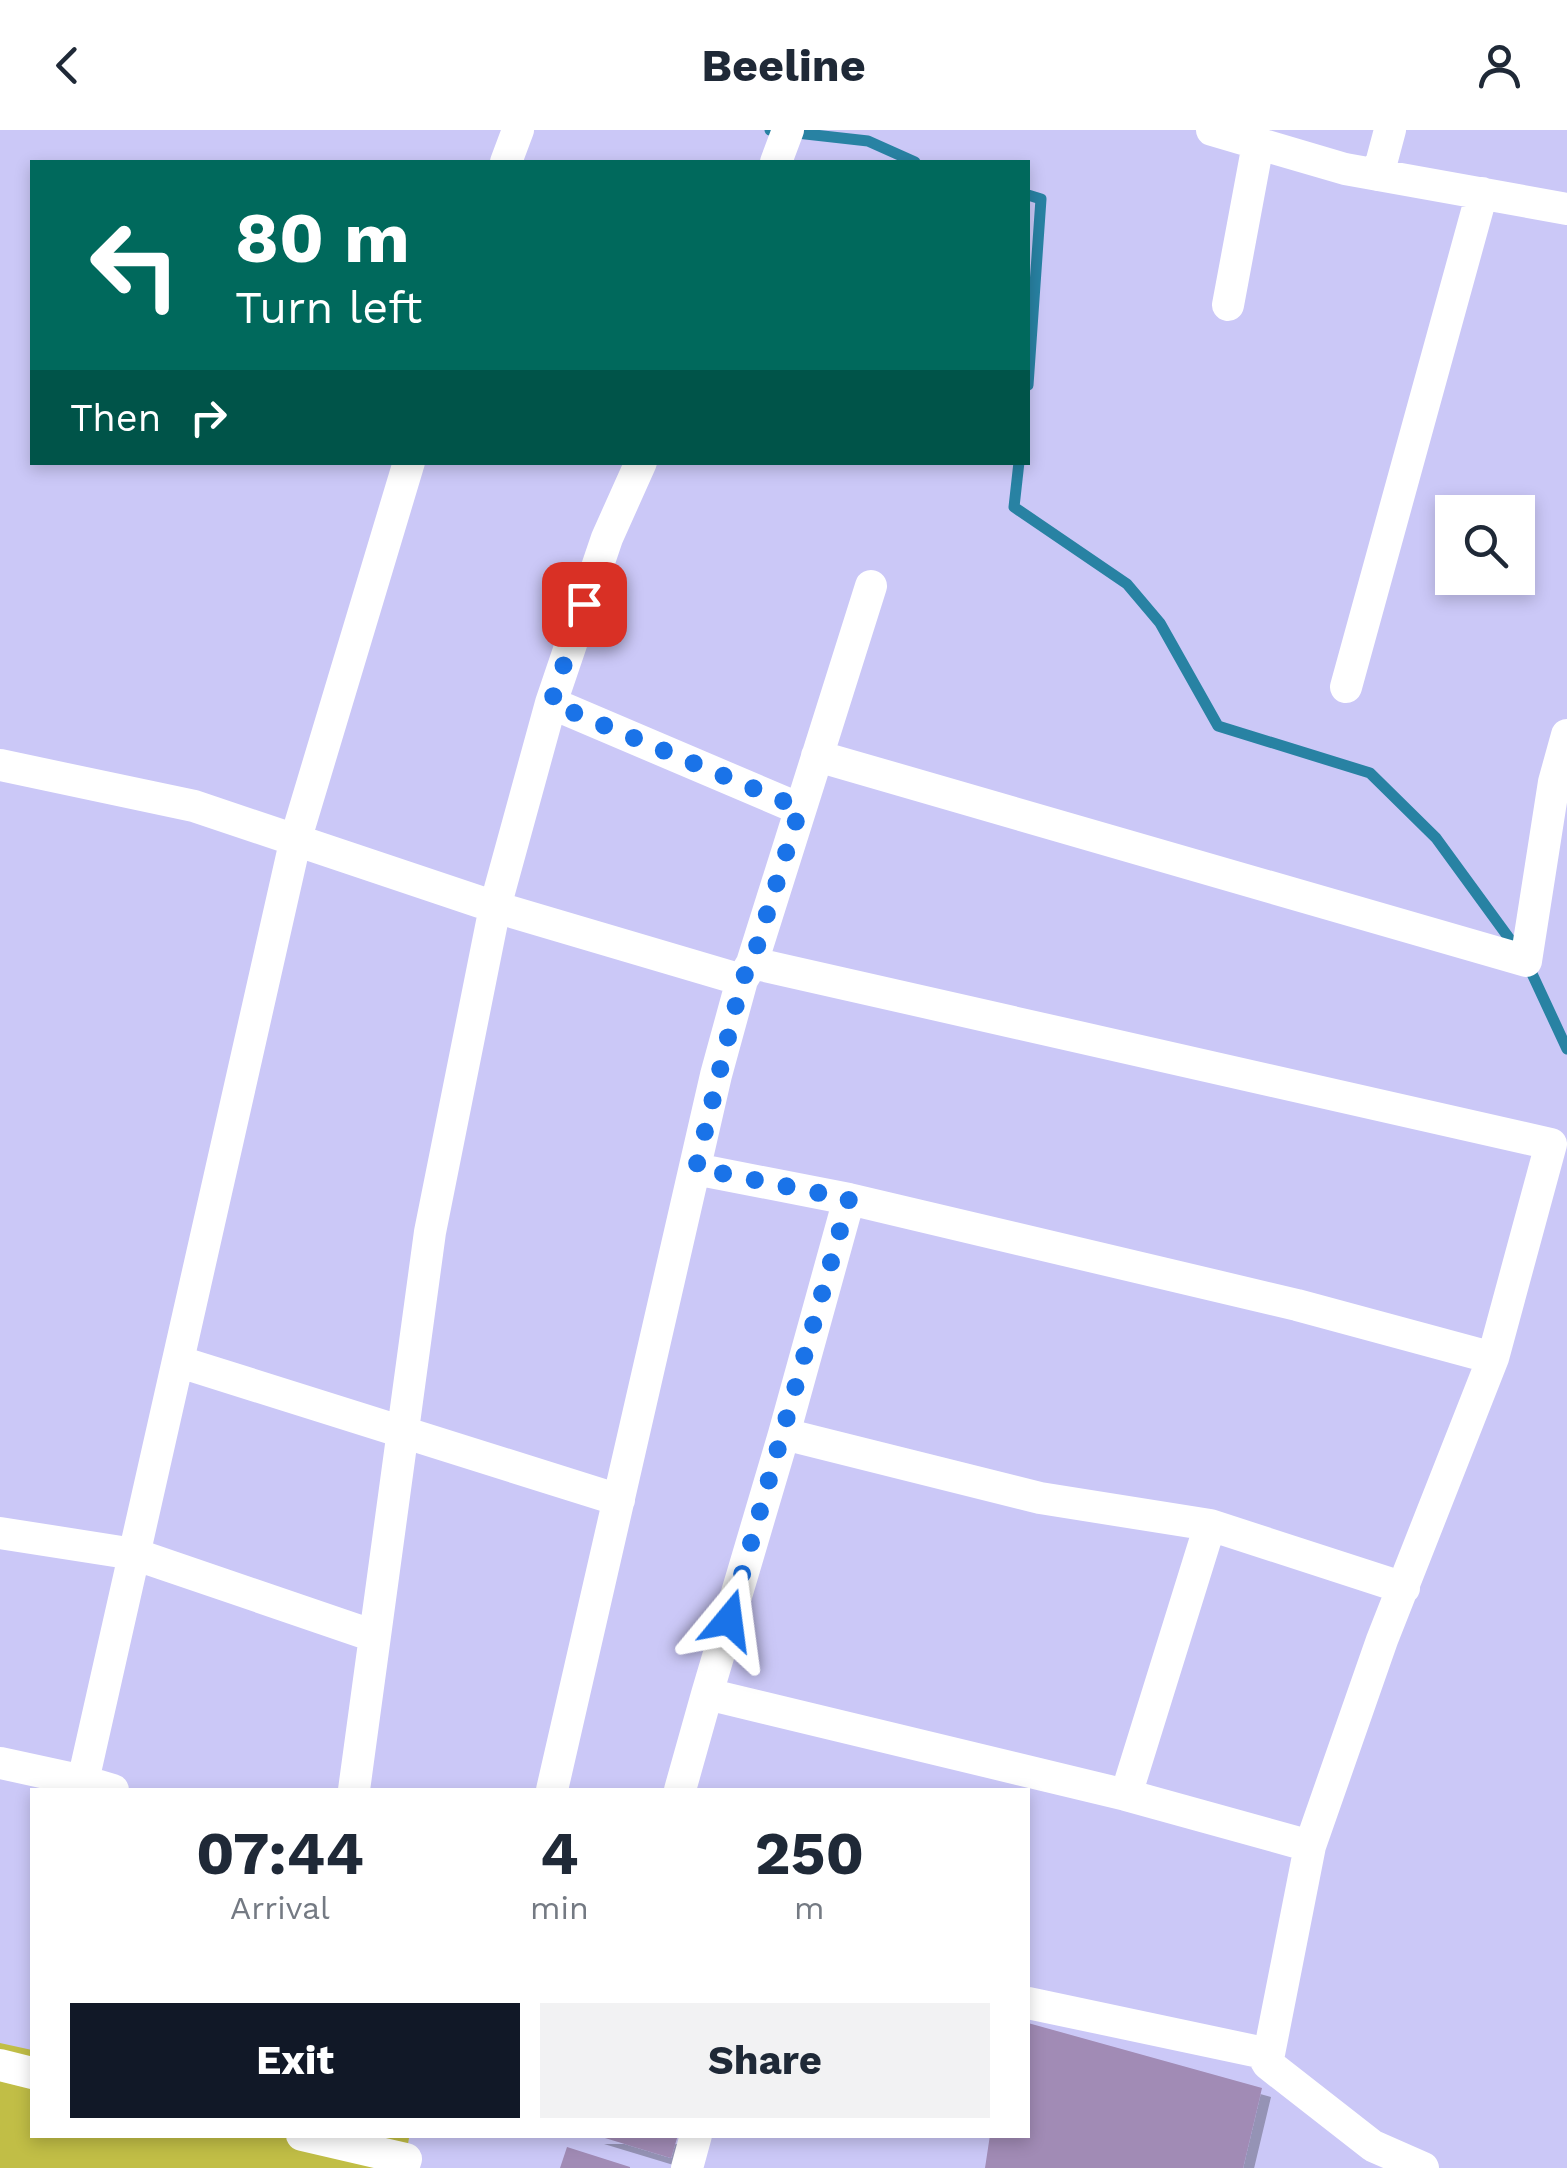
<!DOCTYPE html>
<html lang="en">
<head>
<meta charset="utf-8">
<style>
	body { margin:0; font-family:"Work Sans",sans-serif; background:#f2f2f3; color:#1f2937; height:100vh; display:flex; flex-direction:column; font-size:38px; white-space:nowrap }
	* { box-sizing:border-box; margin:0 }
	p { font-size:32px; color:#747a83 }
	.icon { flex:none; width:55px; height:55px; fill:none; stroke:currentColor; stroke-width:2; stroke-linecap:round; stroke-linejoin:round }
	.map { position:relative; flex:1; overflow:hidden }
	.side { position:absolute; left:30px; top:1658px; width:1000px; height:350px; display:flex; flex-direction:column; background:#fff; border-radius:0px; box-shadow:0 5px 15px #0003 }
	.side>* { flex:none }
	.top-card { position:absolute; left:30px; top:30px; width:1000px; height:305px; border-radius:0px; box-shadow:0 5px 15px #0003; background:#00695c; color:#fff; overflow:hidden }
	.controls { position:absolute; left:1435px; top:365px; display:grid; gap:20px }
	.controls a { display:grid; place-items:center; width:100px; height:100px; border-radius:0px; background:#fff; box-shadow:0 5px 15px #0003; font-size:50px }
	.pin { position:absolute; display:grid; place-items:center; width:85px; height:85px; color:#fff; margin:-42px; border-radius:20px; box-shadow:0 5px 15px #0006 }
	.me { position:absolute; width:110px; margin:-55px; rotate:16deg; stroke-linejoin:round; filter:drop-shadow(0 0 8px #0008) }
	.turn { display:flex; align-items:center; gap:35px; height:210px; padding:0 40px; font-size:45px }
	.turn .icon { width:130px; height:130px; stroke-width:2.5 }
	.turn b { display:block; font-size:70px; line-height:85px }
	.then { display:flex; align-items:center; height:95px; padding:0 40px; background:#0003; gap:20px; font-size:38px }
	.eta { display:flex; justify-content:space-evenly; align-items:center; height:170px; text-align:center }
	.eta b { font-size:60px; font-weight:700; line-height:70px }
	.button { display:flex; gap:20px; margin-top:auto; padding:20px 40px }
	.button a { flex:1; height:115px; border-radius:0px; background:#111827; color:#fff; font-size:40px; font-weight:700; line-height:115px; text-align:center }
	.button a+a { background:#f2f2f3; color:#1f2937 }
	header { display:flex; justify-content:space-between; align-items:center; height:130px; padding:0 40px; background:#fff; font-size:45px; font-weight:700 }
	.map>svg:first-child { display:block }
</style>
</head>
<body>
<header><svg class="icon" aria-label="back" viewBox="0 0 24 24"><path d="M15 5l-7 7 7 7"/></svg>Beeline<svg class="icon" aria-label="person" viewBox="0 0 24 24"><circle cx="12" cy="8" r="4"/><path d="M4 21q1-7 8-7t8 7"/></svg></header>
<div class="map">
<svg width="1567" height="2038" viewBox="0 0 1567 2038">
	<defs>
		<filter id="shadow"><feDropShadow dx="9" dy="9" stdDeviation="0" flood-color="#0004"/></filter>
	</defs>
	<rect width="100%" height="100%" fill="#cbc8f7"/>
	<!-- green -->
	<path fill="#c1be46" d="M0 1913 32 1920V2005H398L409 2008 404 2038H0Z"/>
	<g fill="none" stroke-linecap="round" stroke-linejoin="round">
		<!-- stream -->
		<path stroke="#2882a3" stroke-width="11" d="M770 0 868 11 915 32
			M1028 65 1041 69 1028 255
			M1019 332 1014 377 1127 454 1160 493 1218 596 1370 643 1436 708 1517 819
			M1528 835 1567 919"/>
	</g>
	<!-- building -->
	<path fill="#a18bb5" filter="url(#shadow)" d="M1028 1893 1262 1958 1243 2038H985L990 2005H1028Z
		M595 2005H678L671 2028Z
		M567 2017 630 2037V2038H560Z"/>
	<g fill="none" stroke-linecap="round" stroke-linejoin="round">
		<!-- minor -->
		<path stroke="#fff" stroke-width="32" d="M1212 0 1345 39 1567 79
			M506 32 518 0
			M776 32 788 0
			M1378 45 1390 0
			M1228 175 1258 14
			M1346 557 1482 63
			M551 573 800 679
			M817 626 1526 831 1554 652 1567 605
			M0 635 194 676 495 777 742 850
			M752 833 1551 1014 1493 1228
			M695 1039 849 1069
			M180 1232 619 1370
			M1210 1395 1404 1458
			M0 1403 134 1424 374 1506
			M707 1564 784 1304
			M0 1633 83 1651 296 708 409 332
			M83 1651 113 1660
			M354 1660 430 1102 495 777 551 573 607 408 641 332
			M552 1660 716 945 742 850 752 833 871 456
			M680 1660 707 1564 1126 1665 1210 1395 1040 1368 784 1304 849 1069 1297 1175 1493 1228 1382 1510 1310 1716 1269 1924 1028 1873
			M1126 1665 1310 1716
			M1261 1922 1268 1934 1373 2016 1423 2038
			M0 1935 32 1943
			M302 2005 406 2029 403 2038
			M687 2038 696 2005"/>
	</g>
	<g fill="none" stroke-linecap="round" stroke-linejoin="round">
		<!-- route -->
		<path stroke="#1a73e8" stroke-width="18" stroke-dasharray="0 32.4" d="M584 474 551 573 800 678 752 832 742 850 696 1038 849 1069 729 1490"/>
	</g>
</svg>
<div class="controls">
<a><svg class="icon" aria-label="search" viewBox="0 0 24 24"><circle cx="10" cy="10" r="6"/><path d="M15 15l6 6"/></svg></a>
</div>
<div class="pin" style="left:584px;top:474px;background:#d93025"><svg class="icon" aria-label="arrive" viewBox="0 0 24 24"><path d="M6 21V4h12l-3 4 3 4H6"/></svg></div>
<svg class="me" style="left:729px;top:1490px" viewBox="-20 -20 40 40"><path d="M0-17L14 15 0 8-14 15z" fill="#1a73e8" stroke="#fff" stroke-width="4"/></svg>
<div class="top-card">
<div class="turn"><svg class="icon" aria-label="left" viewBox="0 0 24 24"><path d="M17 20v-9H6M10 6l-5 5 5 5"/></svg><div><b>80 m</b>Turn left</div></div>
<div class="then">Then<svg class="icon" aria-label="right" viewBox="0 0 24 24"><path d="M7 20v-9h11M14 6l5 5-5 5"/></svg></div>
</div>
<section class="side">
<div class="eta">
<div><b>07:44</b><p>Arrival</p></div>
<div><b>4</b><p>min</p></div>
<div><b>250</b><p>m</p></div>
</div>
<div class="button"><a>Exit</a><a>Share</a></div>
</section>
</div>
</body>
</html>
